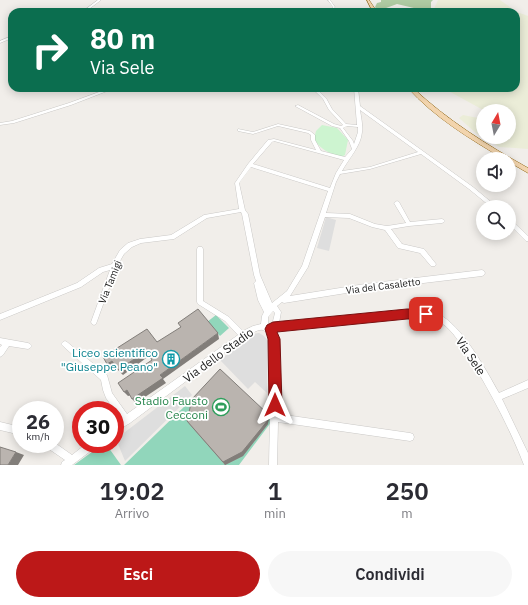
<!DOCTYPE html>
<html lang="it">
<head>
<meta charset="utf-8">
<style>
	body { margin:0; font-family:"IBM Plex Sans",sans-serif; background:#f7f7f7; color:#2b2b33; height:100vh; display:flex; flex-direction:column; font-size:15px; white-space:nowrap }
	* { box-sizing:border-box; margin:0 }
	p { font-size:13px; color:#7c7c81 }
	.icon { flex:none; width:22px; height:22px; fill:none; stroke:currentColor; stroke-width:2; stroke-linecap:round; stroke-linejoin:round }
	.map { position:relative; height:465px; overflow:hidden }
	.drawer { display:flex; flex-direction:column; background:#fff; flex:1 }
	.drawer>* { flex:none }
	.top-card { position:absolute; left:8px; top:8px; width:512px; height:84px; border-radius:12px; box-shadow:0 2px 10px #0003; background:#0b6e4f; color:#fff; overflow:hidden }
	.needle { width:26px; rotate:10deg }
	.buttons { position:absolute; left:476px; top:104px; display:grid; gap:8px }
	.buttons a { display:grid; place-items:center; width:40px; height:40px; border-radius:50%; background:#fff; box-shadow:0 2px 10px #0003; font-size:20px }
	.speed { position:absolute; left:12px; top:401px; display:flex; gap:8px; font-size:20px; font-weight:700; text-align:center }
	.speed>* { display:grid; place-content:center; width:52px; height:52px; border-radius:50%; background:#fff; box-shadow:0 2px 10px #0003; line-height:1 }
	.speed small { font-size:10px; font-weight:400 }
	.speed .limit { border:6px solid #d22; background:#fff; color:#111 }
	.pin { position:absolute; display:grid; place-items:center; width:34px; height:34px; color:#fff; margin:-17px; border-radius:8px; box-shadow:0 2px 6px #0006 }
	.me { position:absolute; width:44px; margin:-22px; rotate:0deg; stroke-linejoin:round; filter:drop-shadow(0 0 3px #0008) }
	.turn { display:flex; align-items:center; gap:14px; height:84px; padding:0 16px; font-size:18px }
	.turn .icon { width:52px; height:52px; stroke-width:2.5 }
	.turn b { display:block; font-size:28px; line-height:34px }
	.eta { display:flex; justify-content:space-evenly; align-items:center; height:68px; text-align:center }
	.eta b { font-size:24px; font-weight:600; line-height:28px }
	.primary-button { display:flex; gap:8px; margin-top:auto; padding:8px 16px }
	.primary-button a { flex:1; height:46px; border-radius:24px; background:#bc1818; color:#fff; font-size:16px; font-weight:600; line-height:46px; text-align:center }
	.primary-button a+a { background:#f7f7f7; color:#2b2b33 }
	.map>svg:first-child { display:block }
</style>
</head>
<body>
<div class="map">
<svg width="528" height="465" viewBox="0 0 528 465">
	<rect width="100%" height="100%" fill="#f1eeea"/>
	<!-- farmland -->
	<path fill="#ebedd8" d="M438 0H500L517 12 528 16V149L499 147 486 137H509V111H485L443 88H516V12H429L434 9Z
		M463 115 483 119V135L477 134 459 118Z"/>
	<!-- forest -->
	<path fill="#afcba3" d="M381 0H433L431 2V8L423 12H412L418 9 397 4 378 11 375 7 377 3 381 2Z"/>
	<!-- park -->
	<path fill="#cdf4d0" d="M322 125 337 128 348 140 345 155 341 157C329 153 321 150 314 139L316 131Z"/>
	<!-- pitch -->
	<path fill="#91d6bb" d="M216 315 229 328 220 336 207 322Z
		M221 371 272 421 239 465H124Z
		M103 444H106L121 465H74Z"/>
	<!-- parking -->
	<path fill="#dedede" d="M326 217 336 220 329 251 317 248Z
		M259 333 264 336 268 341 267 393 255 382 248 389 220 360 252 334Z
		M185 386 192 395 125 461 116 439Z"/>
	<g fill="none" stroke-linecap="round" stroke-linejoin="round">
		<!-- minor casing -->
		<g stroke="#a3a3a3" stroke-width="0.5">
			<path id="minor" d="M98 0H101L85 12H82Z
				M328 0H330L335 7 331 12H329L333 7Z
				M12 36V38L0 43V41Z
				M110 88H115L71 105 14 123 0 125V123L12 121 69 103Z
				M312 88H316L326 98 332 109 346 124 357 125 354 88H358L360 106 473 187 497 207H491L469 189 421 154 370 169 340 174 336 182 326 213 350 214 375 224 387 226 406 223 394 203 397 201 399 202 410 222 442 219 444 220 445 221 444 222 442 223 409 226 391 229 402 244 424 249 436 264 435 266H431L420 253 398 248 385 230 372 227 349 218 325 217 308 267 290 296 365 284 482 270 484 271 485 273 484 275 482 276 365 290 284 303 282 302 277 306 281 312 279 323 411 311C420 310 430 311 438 314 462 325 486 370 499 393L528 380V388L502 399 528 453V465H524C510 429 492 395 472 362 462 347 452 326 434 319 426 316 416 316 407 317L275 330 277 339 279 369 278 414 410 433 413 434 414 437 413 440 410 441 278 422 277 465H269L271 369V339L268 332C266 332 265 331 263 330 258 329 253 333 248 335L130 423 115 432V423L121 419 106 398 103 390 101 380 63 346 61 344 63 342 65 341 67 342 107 375 112 393 127 414 238 335 225 321 198 304 197 302V249L198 247H202L203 249V301L229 317 243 331 253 326 261 324 262 316 264 312 258 300 254 283 256 281 254 275 242 214 241 212 207 218 174 239 141 243 132 247 124 254 117 266 96 324 94 325 92 324 91 322 110 270 103 272 81 287 0 320V314L77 283 99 268 112 264 120 250 128 243 140 239 171 235 204 215 239 209 235 183 248 164 268 140 274 139 316 150 311 140V135L308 133 278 126 253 134 238 131V129L253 132 278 124 310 131 315 135V140L321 151 345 157 352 149 349 141 340 128 332 126 295 106 298 105 334 124 341 126 343 125 329 110 323 99ZM360 110 418 152 370 167 342 171C349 158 361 146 362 132 363 125 361 117 360 110ZM347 126 358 127V132L354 144 353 141 343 128ZM274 141 344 160 336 173 330 188 253 164 272 142ZM251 167 328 191 302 266 287 291 272 303 260 275 248 214 245 210 239 183ZM273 311 275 313 273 321 270 325 268 326V317Z
				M509 219 511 220 528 236V241H526L509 224Z
				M0 338 28 343 30 344 32 346 30 348 28 349 9 346 3 355 0 357V347L2 345 0 344Z
				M0 422 21 427V435L0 430Z
				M55 443 72 455 86 444H97L96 447 72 465H61L62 462 65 460 46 447 45 444H55Z"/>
		</g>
		<!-- major casing -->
		<g stroke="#8e6412" stroke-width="1">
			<path id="major" d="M367 0H369L377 12H373Z
				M408 88H413C447 120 487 145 528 168V173L509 162V159H504C470 139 434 117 408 88Z"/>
		</g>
		<!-- minor -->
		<use href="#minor" fill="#fff" fill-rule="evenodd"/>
		<!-- major -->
		<use href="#major" fill="#f2d4ad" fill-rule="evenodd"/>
	</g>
	<!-- wall -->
	<path fill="#a09b96" d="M187 421 268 424 243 456 225 465 190 425Z"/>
	<!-- shaded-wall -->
	<path fill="#827e7a" d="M218 333 219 339 163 379 166 383 136 403 132 399 160 375Z
		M146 351 149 356 123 375 118 370Z
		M112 361 116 366 112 369 107 364Z
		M127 390 132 395 128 396 124 392Z
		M269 419 268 424 243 456 225 465 223 462Z
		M16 452 24 455 18 465H8Z"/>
	<!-- building -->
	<path fill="#bab4af" stroke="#827e7a" d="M198 309 218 333 160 375 163 378 132 399 127 390 124 392 118 383 152 360 146 351 118 370 112 361 107 364 103 357 147 329 157 342 181 327 178 323Z
		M220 369 269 415V419L242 452 223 462 187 421 192 399Z
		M0 447 16 452 8 465H0Z"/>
	<!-- route -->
	<path fill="#bc1818" stroke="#7a1010" d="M407 309H426L430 310 432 314 430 317 426 319H407L277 332 280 339 282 405 280 410 275 412 271 410 269 405 268 339 265 329 267 325 273 322Z"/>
	<!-- icons -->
	<defs>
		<g id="building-ring" transform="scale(0.9)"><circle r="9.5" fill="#fff" stroke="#0f9aa8" stroke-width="1.5"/><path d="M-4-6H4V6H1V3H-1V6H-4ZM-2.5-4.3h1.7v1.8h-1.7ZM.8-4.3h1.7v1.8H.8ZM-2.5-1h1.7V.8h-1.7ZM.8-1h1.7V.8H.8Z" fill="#0f9aa8"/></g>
		<g id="stadium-ring" transform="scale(0.9)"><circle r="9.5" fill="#fff" stroke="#2e9e5b" stroke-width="1.5"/><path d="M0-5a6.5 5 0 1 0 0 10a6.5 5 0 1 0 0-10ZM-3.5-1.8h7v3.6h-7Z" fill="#2e9e5b"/></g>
	</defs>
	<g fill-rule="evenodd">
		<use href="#building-ring" x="171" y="359"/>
		<use href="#stadium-ring" x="221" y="407"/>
	</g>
	<g text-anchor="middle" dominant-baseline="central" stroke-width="3.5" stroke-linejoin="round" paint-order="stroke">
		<!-- street labels -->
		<g font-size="10" fill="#222" stroke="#fff">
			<text transform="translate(110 282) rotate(-68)">Via Tamigi</text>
			<text transform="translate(383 286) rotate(-7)">Via del Casaletto</text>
		</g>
		<!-- near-culture labels -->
		<g font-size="12" fill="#0d838f" stroke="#fff" text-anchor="end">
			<text x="158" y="352">Liceo scientifico<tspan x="158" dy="14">"Giuseppe Peano"</tspan></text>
		</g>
		<!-- near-street labels -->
		<g font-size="12" fill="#222" stroke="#fff">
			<text transform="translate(218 355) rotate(-36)">Via dello Stadio</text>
			<text transform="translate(471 356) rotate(56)">Via Sele</text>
		</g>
		<!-- near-leisure labels -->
		<g font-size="12" fill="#27864d" stroke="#fff" text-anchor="end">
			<text x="208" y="400">Stadio Fausto<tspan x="208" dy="14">Cecconi</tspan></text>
		</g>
	</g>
</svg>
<div class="buttons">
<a><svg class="needle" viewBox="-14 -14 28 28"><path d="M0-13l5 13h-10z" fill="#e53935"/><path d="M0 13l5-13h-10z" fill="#7c7c81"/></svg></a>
<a><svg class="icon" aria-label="sound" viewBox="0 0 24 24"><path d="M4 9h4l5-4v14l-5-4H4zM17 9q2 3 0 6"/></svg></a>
<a><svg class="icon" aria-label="search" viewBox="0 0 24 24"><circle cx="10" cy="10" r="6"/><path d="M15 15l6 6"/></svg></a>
</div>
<div class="speed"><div>26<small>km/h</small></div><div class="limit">30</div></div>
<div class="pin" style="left:426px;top:314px;background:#d93025"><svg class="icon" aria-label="arrive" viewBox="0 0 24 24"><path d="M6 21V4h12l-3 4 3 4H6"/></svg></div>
<svg class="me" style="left:275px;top:405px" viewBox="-20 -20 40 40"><path d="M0-17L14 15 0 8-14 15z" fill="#bc1818" stroke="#fff" stroke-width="4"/></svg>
<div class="top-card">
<div class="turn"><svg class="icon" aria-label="right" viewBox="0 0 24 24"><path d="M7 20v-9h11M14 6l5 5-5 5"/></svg><div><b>80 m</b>Via Sele</div></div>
</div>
</div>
<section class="drawer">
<div class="eta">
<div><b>19:02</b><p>Arrivo</p></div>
<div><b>1</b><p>min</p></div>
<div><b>250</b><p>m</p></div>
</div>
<div class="primary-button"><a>Esci</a><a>Condividi</a></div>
</section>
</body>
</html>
